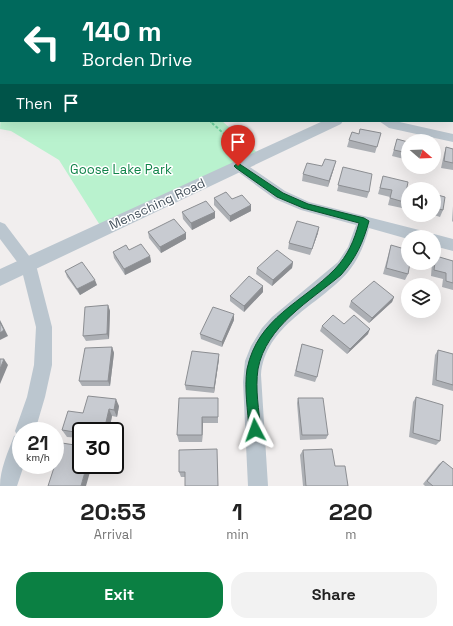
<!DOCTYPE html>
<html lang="en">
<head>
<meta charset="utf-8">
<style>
	body { margin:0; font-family:"Space Grotesk",sans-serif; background:#f2f2f2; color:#222; height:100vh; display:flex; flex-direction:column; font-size:15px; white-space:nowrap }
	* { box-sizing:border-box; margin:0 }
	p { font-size:13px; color:#767676 }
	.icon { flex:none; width:22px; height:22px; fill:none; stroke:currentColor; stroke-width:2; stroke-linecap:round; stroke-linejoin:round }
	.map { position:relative; height:486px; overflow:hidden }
	.panel { display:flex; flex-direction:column; background:#fff; flex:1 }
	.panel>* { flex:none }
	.banner { position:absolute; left:0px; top:0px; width:453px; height:122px; box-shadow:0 4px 16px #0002; background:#00695c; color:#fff; overflow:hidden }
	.needle { width:26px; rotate:109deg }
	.controls { position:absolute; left:401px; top:134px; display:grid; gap:8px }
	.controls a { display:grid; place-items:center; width:40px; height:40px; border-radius:50%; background:#fff; box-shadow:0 4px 16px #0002; font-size:20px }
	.speed { position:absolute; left:12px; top:422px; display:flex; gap:8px; font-size:20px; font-weight:700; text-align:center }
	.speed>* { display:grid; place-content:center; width:52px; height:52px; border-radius:50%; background:#fff; box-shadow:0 4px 16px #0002; line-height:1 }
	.speed small { font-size:10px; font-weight:400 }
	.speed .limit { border:2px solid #111; border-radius:6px; background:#fff; color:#111 }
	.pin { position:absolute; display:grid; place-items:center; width:34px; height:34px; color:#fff; margin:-41px -17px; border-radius:50% 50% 50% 0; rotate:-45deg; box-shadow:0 0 4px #0007 }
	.pin .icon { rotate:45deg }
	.me { position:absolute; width:44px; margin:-22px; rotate:356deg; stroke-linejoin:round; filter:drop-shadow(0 0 3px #0008) }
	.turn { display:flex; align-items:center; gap:14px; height:84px; padding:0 16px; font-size:18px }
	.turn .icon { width:52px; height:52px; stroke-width:2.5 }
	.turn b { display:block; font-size:28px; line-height:34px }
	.then { display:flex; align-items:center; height:38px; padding:0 16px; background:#0003; gap:8px; font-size:15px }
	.eta { display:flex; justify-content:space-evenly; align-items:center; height:68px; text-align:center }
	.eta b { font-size:24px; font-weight:800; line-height:28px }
	.action { display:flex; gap:8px; margin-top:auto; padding:8px 16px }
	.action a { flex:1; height:46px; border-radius:16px; background:#0b8043; color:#fff; font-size:16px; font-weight:800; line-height:46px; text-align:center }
	.action a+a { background:#f2f2f2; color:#222 }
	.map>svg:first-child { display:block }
</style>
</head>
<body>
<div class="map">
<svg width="453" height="486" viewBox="0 0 453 486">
	<rect width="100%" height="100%" fill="#f1eeee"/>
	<!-- green -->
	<path fill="#b9f2ce" d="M1 111V121H222L261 156 103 230 59 160 11 131 0 129Z"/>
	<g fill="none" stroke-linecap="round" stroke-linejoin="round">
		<!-- path-far1 -->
		<path stroke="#6fd3a0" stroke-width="1.5" stroke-dasharray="2 1.5" stroke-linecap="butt" d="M210 121 213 124"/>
		<!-- path -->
		<path stroke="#6fd3a0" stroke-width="2" stroke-dasharray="3 2" stroke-linecap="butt" d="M212 123 243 151"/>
		<!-- minor -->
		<path fill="#bbc6cf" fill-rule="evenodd" d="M220 0H230V1H220Z
			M319 0H329V1H319Z
			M379 121H395L453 134V142L389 128Z
			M239 161 244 163 285 191 309 202 423 231 428 233 430 236 434 234 453 239V251L434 246V237H408V239L369 228C365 244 358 260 348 272 318 306 265 325 261 375L268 486H248L243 382 245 361 251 346 262 328 272 317 338 262 348 247 356 225 301 210 275 199 234 169 232 166 234 163Z
			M0 222 5 224 36 265 52 327V365L45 397 35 431H21V465H24L17 486H0C0 469 8 452 14 436L17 435 15 431 27 397 34 365 36 327 21 267 0 239Z"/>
		<!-- tertiary -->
		<path fill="#bbc6cf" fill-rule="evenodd" d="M421 0H433L420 1Z
			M323 121H343L341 124 0 286V269Z"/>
	</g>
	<!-- wall -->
	<path fill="#acafb4" d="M381 133 375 153 347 147 349 140 359 134Z
		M397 139 408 142V160L392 156Z
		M446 147 453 149V170L441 168 444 154Z
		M322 166 334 168 328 187 302 181 303 174Z
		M343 167 369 192 367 198 337 191Z
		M383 176 404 202 402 208 388 205 390 197 378 194Z
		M434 194 443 210 440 217 434 215Z
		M214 198 232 199 251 205V211L230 222 214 205Z
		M453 206V222L452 221Z
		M182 212H215V218L192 230 183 219Z
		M148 232 186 233V239L161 253 149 238Z
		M318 233 310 255 288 249 289 243Z
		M391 245 408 274 405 280 383 274 389 252Z
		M129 250 150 256 151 262 125 275 114 258 113 252Z
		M436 256 453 261V290L442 287 443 279 431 276 432 263H434V259Z
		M293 262 292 268 272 286 256 274 257 268Z
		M65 271 97 285 80 295 67 277Z
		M263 292 244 312 230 301V296Z
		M394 297 392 302 369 323 349 307 351 301Z
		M108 305 110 311 109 339 86 341 83 336Z
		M234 320 222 347 201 339 200 334Z
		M344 324 368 334 347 354 320 331 322 326Z
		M302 344 317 377 315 382 294 376Z
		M112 347 114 353 110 386H82L79 381Z
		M438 350 453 354V391L432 385 435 355Z
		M219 359 214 393 186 390 185 385Z
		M416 397 440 441 436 445 409 437 413 402Z
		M218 398V423H203L202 442H179L177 435Z
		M298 398 328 435 326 439 300 440 297 403Z
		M119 406 117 417 112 416 109 431H81V438L67 437 62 430 83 413Z
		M217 449 185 477H181L179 472Z
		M303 450 335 466 348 486H303L300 455Z
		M443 461 453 486H425L423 484 439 464Z"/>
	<!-- shaded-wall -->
	<path fill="#8c8e92" d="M336 161 334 168 328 187 329 181Z
		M251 205V211L230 222V216Z
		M215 212V218L192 230 191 223Z
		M319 227 318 233 310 255 312 249Z
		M186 233V239L161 253 160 247Z
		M150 256 151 262 125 275 124 269Z
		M293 262 292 268 272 286 273 280Z
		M95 280 97 285 80 295 77 289Z
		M263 286V292L244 312V306Z
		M394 297 392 302 369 323 372 318Z
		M108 305 110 311 109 339 107 334Z
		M234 314V320L222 347V342Z
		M0 320 8 336 0 340Z
		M370 329 368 334 347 354 350 349Z
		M112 347 114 353 110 386 108 381Z
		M219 354V359L214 393V388Z
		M4 359 8 365 0 384V369Z
		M116 399 119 406 117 417 114 410Z
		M109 409 112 416 109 431H104Z
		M202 417 203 423 202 442Z
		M87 465H92L86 486H81Z"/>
	<!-- building -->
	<path fill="#c8cbd1" stroke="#8c8e92" d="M360 129 381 133 377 147 349 140 352 132 359 134Z
		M397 139 408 142V153L394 150Z
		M413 139 420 141H413Z
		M446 147 453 149V163L444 161Z
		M325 159 336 161 329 181 303 174 307 163 322 166Z
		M343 167 372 174 369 192 338 185Z
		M383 176 408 182 404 202 390 198 392 190 380 188Z
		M226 192 232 199 242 195 251 205 230 216 214 198Z
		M434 194 445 197 443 210 434 208Z
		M206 201 215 212 191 223 182 212Z
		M174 219 186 233 160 247 148 232Z
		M297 221 319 227 312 249 289 243Z
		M141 244 150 256 124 269 113 252 126 245 129 250Z
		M391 245 408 250V263H410L408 274 386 268Z
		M277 250 293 262 273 280 257 268Z
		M436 256 453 261V283L446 281V273L434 270Z
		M82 262 95 280 77 289 65 271Z
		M249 276 263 286 244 306 230 296Z
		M374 281 394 297 372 318 351 301Z
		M108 305 107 334 83 336 85 307Z
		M213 307 234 314 222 342 200 334Z
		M333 315 344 324 354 315 370 329 350 349 322 326Z
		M0 322 4 330 0 333Z
		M302 344 323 350 317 377 296 371Z
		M112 347 108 381H79L85 348Z
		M438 350 453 354V385L436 380Z
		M192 351 219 354 214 388 185 385Z
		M0 359H4L0 369Z
		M88 396 116 399 114 410 109 409 104 431H81V433L62 430 68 411 83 413Z
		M416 397 443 405 440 441 413 433Z
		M179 398H218V417H202V435H177Z
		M298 398H323L328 435H302Z
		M62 443 81 446V465H87L81 486H48Z
		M217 449 218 486H185V472H179V450Z
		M332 449 335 466H345L348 486H306L303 450Z
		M443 461 453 469V486H433L427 481Z"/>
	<!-- route -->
	<path fill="#0b8043" stroke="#07532c" d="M238 163 283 193 308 204 364 218 369 221C363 243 356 258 341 275 310 301 266 326 258 369 255 389 259 411 261 430L259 435 255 436 251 435 249 430C248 411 244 389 247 369 258 317 302 303 335 269 348 255 354 241 359 223L303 208 277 197 236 168 234 166Z"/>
	<g text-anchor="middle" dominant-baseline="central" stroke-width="3" stroke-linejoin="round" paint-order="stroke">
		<!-- park labels -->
		<g font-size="13" fill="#108449" stroke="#fff">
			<text x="121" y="169">Goose Lake Park</text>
		</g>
		<!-- street labels -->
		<g font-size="13" fill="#45525d" stroke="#fff">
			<text transform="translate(157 204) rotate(-25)">Mensching Road</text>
		</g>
	</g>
</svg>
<div class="controls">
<a><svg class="needle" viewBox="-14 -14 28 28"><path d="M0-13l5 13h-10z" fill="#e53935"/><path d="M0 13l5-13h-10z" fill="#767676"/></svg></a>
<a><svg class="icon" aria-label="sound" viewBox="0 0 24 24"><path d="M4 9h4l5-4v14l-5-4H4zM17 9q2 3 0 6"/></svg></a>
<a><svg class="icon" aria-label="search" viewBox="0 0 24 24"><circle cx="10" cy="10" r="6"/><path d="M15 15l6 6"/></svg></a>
<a><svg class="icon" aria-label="layers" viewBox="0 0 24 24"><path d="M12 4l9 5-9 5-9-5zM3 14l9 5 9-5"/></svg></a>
</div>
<div class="speed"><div>21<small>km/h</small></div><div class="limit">30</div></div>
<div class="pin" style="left:238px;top:166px;background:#d93025"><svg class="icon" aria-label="arrive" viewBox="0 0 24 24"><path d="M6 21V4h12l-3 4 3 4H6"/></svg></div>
<svg class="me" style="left:255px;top:430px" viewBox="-20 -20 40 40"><path d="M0-17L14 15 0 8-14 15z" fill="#0b8043" stroke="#fff" stroke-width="4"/></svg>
<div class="banner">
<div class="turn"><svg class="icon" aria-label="left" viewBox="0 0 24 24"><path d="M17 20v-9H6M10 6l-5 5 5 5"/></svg><div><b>140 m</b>Borden Drive</div></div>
<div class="then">Then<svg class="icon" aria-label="arrive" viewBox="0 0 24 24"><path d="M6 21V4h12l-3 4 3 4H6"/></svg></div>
</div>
</div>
<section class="panel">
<div class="eta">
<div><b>20:53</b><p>Arrival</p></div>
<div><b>1</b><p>min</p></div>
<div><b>220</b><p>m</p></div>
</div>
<div class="action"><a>Exit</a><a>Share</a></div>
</section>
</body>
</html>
